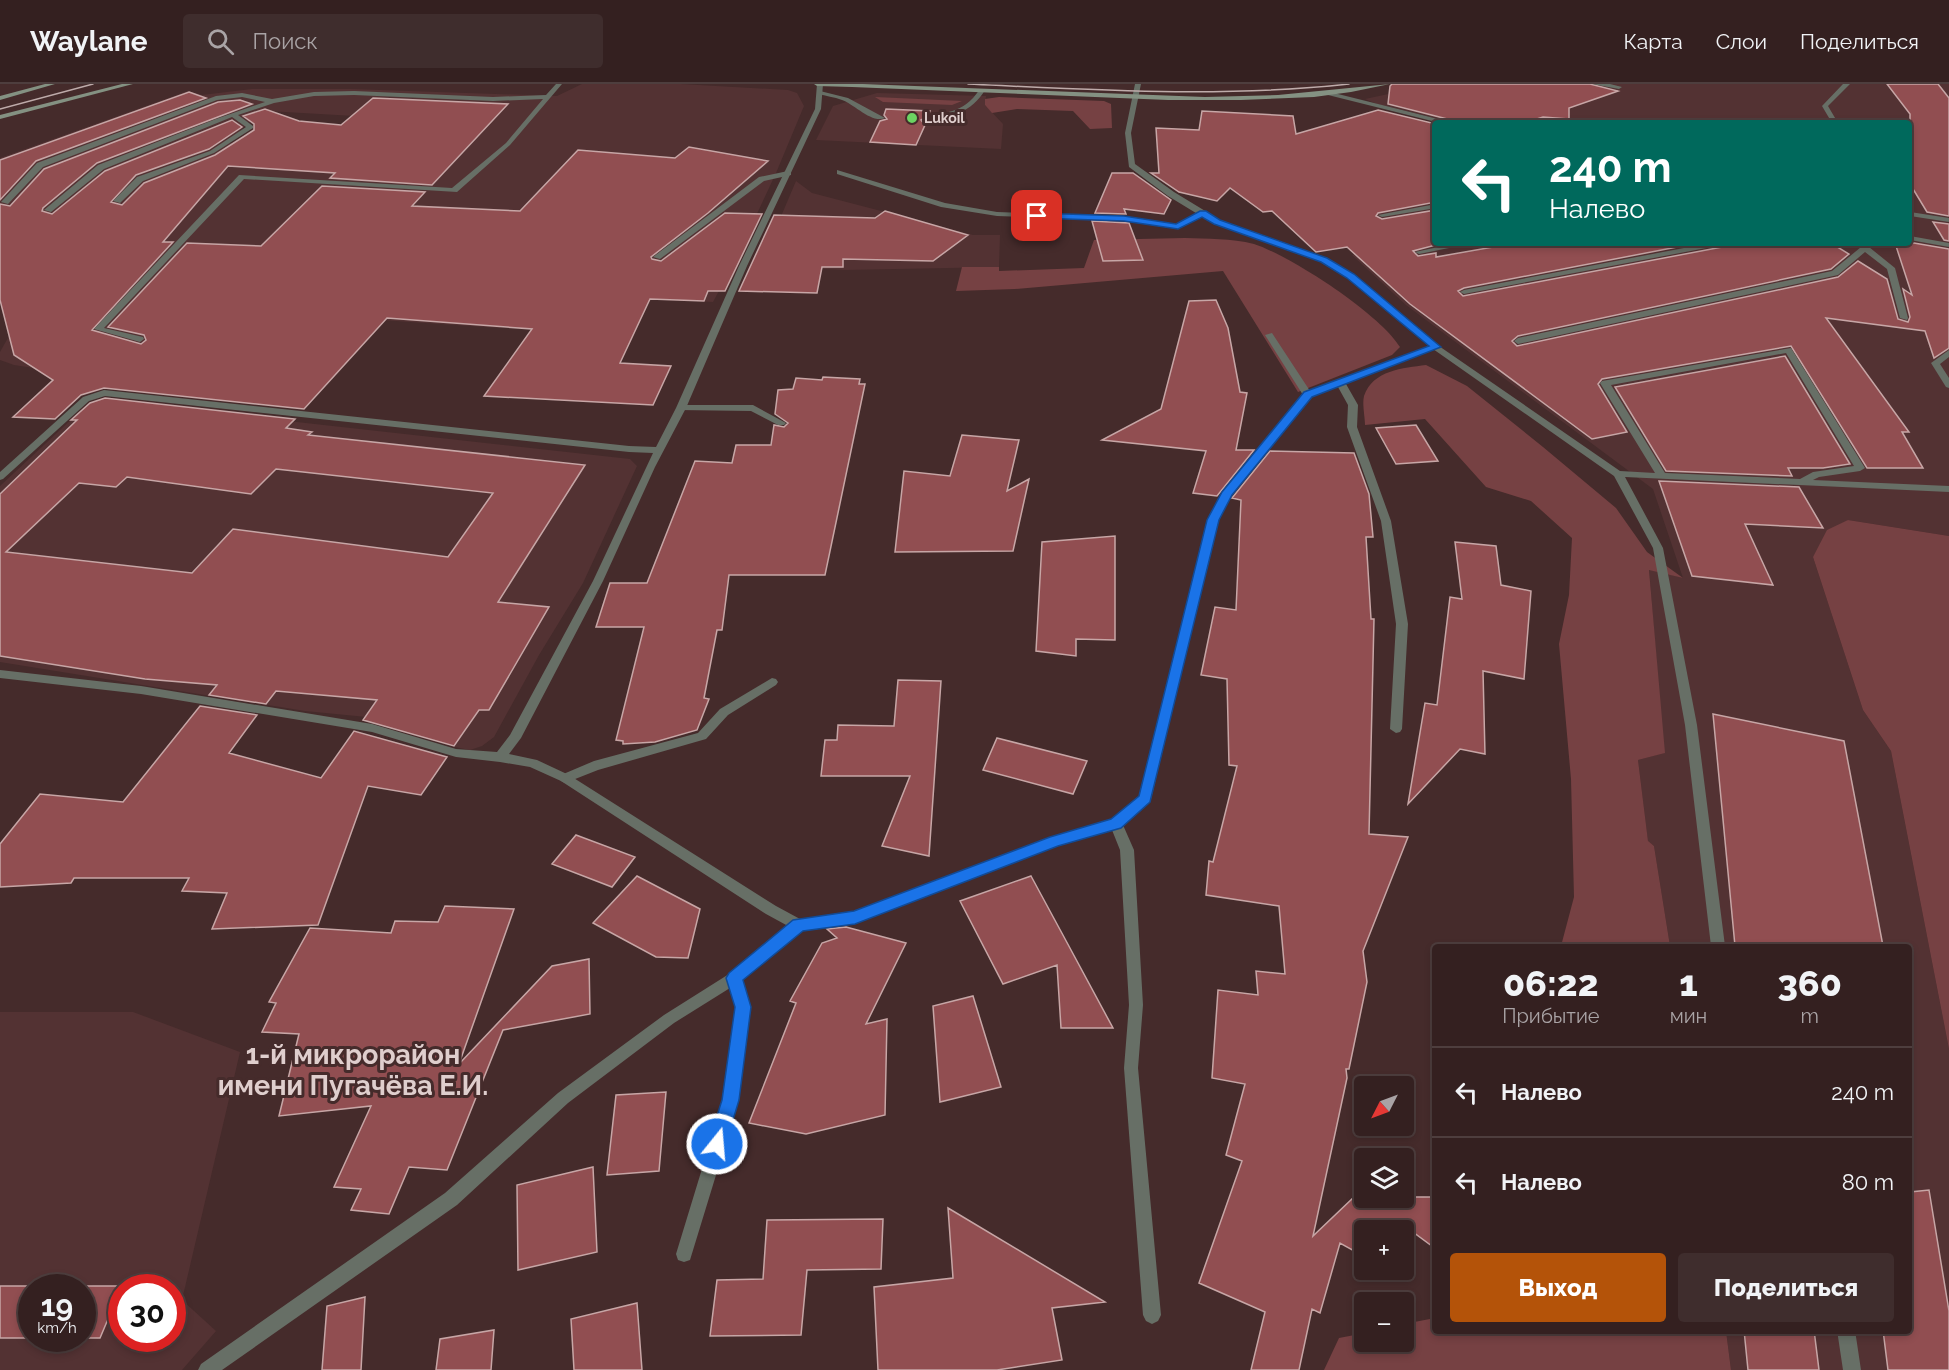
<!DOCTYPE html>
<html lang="ru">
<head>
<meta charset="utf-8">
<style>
	body { margin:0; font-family:Raleway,sans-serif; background:#3f2d2d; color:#f1f3f6; height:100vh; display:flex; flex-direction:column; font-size:22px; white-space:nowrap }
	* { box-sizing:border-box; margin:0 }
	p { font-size:20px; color:#a9a3a5 }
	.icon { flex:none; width:33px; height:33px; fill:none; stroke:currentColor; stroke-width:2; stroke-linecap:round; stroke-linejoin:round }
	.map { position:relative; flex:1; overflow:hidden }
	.panel { position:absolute; left:1432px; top:860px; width:480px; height:390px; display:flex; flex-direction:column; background:#342020; border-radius:6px; box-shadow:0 3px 9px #0003,0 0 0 2px #4e3e3e }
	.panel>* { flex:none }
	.top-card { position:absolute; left:1432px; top:36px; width:480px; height:126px; border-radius:6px; box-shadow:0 3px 9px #0003,0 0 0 2px #4e3e3e; background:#00695c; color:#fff; overflow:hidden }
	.needle { width:39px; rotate:228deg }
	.buttons { position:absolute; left:1354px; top:992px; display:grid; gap:12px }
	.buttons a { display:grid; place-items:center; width:60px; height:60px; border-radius:6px; background:#342020; box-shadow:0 3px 9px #0003,0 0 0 2px #4e3e3e; font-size:30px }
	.speed { position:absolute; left:18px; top:1190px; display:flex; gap:12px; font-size:30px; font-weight:700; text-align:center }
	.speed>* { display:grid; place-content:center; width:78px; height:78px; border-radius:50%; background:#342020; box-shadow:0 3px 9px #0003,0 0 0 2px #4e3e3e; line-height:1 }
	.speed small { font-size:15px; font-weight:400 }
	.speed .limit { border:9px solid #d22; background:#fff; color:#111 }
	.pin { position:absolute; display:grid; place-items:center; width:51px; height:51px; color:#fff; margin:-26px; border-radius:12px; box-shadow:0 3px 9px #0006 }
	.me { position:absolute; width:66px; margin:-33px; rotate:17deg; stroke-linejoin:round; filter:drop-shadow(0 0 4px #0008) }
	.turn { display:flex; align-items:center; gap:21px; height:126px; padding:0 18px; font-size:27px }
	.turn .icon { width:78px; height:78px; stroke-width:2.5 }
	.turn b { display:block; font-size:42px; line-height:51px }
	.eta { display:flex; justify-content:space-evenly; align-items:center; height:102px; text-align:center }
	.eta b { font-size:36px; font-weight:800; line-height:42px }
	.primary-button { display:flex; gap:12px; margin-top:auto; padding:12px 18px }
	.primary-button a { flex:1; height:69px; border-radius:6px; background:#b45309; color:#fff; font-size:24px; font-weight:800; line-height:69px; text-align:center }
	.primary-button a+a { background:#3f2d2d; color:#f1f3f6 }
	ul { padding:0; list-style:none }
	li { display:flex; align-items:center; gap:18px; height:90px; padding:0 18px; border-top:2px solid #4e3e3e }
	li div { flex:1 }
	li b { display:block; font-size:22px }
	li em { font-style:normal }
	header { display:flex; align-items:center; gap:36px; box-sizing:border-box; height:84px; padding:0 30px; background:#342020; border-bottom:2px solid #4e3e3e }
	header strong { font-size:28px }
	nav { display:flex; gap:33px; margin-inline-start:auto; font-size:21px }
	.search { width:420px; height:54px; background:#3f2d2d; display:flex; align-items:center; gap:15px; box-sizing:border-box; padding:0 21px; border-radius:6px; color:#a9a3a5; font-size:22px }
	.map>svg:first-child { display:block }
</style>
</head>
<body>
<header>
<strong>Waylane</strong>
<div class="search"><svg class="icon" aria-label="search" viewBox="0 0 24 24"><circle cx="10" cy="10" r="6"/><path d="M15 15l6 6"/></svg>Поиск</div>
<nav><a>Карта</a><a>Слои</a><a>Поделиться</a></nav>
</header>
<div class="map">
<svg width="1949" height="1286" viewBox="0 0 1949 1286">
	<rect width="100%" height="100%" fill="#452b2b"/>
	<!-- built -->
	<path fill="#533233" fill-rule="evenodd" d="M582 0H681L788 6 797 9 804 22 776 89 733 181 713 218 526 207 500 244 248 227 99 294 14 281 0 276V268L77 131 0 130V74L188 7 202 11 252 5H351L557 12ZM268 27 389 34 374 67 228 59 256 31Z
		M1435 0H1949V452L1848 436 1813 473 1863 626 1891 667 1949 965V1286H1731L1726 1247 1910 1246V862H1670L1654 762 1648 758 1638 676 1664 669 1649 485 1683 494 1653 405 1406 221 1352 171 1378 164 1354 139 1435 102 1436 159H1910V39H1456L1377 20 1365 15Z
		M877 9 986 12 985 21 1003 40 1001 65 816 56 833 22Z
		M796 97 812 109 973 151H1000L999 183 845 186 760 182Z
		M98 316 630 375 637 382 583 499 539 571 494 653 482 662 470 666 455 663 377 634 305 627 0 578V402L89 319Z
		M0 928H133L240 968 182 1216 216 1247 182 1286H0ZM32 1203H82V1254H32ZM122 1203H172V1254H122Z"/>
	<!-- green -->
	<path fill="#764143" d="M875 13 962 17 952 21 883 18Z
		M999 13 1104 17 1111 20 1112 44 1090 45 1073 27 1017 25 992 29 985 21V15Z
		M1185 154C1207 155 1231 154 1254 160 1291 172 1380 230 1400 263L1392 271 1298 308 1223 187 1015 205 956 207 962 183H999V187L1084 184 1094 156Z
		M1426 281 1467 302 1543 363 1616 424 1647 468 1683 494 1649 486 1665 669 1638 676 1648 757 1654 762 1670 862H1561L1574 813 1571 695 1559 560 1569 511 1572 454 1531 417 1486 403 1425 335 1365 341C1365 333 1362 320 1364 312 1373 286 1403 284 1426 281Z
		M1848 436 1949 452V965L1891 667 1863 626 1813 473 1827 446Z
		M1435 1234 1436 1246 1726 1247 1731 1286H1324L1339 1254 1365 1249V1257H1404V1240Z"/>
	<!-- building -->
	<path fill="#914e51" stroke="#c7a6a6" stroke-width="1.5" fill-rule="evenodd" d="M1392 0H1590L1618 7 1569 24V35L1543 33 1524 39H1453L1451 36 1388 20 1390 2Z
		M1887 0H1938L1949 14V132L1927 128 1910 100V30Z
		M189 8 206 14 36 77 0 116V76Z
		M373 14 508 20 432 101 330 94 335 89 228 82 163 158H173L92 246 141 260 146 256 144 251 108 243 187 159 261 162 322 102 425 108 412 122 520 127 578 66 675 74 689 63 768 77 708 129 651 173 652 175 661 177 725 129 762 130 725 207H708L704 217 650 215 620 279 671 282 653 321 484 312 532 245 387 234 304 325 104 304 81 311 55 335 13 333 53 296 14 271 0 216V120L10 122 44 85 218 18 240 16 252 20 97 79 43 124 42 127 52 130 105 87 232 36 242 43 209 65 136 91 111 118 122 121 144 99 215 71 254 46V40L243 32 265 25 299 37 341 41Z
		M886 25 930 27 928 32 921 36 925 41 916 61 870 58 880 37 887 35 884 31Z
		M1378 26 1436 40V118L1378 129 1376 132 1382 135 1436 126V161L1413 167 1418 172 1436 169V173L1516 159H1698L1464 204 1458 207 1463 212 1722 163 1728 159H1831L1849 170 1831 185 1518 252 1512 257 1517 262 1838 193 1858 177 1887 195 1898 235 1908 238 1910 233 1903 205 1912 211 1895 159H1914L1949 165V264L1934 274 1925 247 1826 234 1909 348H1902L1923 384H1867L1791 262 1602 295 1598 300 1627 348 1592 355 1410 220 1347 163 1316 168 1272 127 1263 128 1230 104 1217 117 1179 108 1151 89H1159L1156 44 1199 46 1202 27 1293 32 1296 50Z
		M1112 89H1133L1171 116 1164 130 1124 125 1126 130 1095 129Z
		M885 127 968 151 933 177 843 175V183H822L817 209 739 207 774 131 875 134Z
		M1092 137 1129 139 1143 176 1103 177Z
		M1933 138 1949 140V157L1944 156Z
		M1216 216 1228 244 1240 308 1247 309 1236 366H1254L1217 412 1193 409 1206 367 1102 356 1161 325 1189 217Z
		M1785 272 1850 380 1823 384H1788L1792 392 1666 387 1615 303Z
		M823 293 860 295 859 300H865L825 491H729L722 546H717L704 614 709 615 697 646 655 658 623 660V657L616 656 644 543H596L610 499H647L695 377 732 379 736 361H771L774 341 784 343 788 339 775 330 778 306 793 305 796 294 822 296Z
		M105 314 295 335 286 344 312 348 308 351 585 381 498 518 549 523 489 626H479L454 662 363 636 377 616 276 607 266 620 209 611 217 601 145 595 0 572V410L77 336H71L90 319ZM276 385 493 409 448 473 233 445 192 489 6 468 79 399 116 403 127 393 251 410Z
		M1416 341 1438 377 1396 380 1376 344Z
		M962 351 1019 356 1007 407 1029 395 1013 467 895 468 904 387 950 392Z
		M1270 367 1354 369 1369 410 1373 453H1366L1371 535H1374L1369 750 1408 753 1363 867 1367 898 1349 985H1346L1347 994 1313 1152 1354 1113H1436V1165L1406 1143 1404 1148V1146H1365V1173L1340 1159 1320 1229 1312 1225 1299 1286H1251L1265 1228 1199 1199 1242 1077 1226 1071 1245 1000 1212 994 1218 906 1258 911 1256 887 1285 890 1279 822 1206 811 1209 777 1213 778 1237 682 1229 681 1227 595 1201 591 1215 523 1236 526 1241 416 1232 414Z
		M1659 397 1799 403 1823 444 1745 440 1773 501 1692 492Z
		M1115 452V556L1076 555V572L1036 567 1042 458Z
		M1455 458 1496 462 1501 501 1531 507 1524 595 1483 587 1485 670 1460 665 1408 720 1425 619 1437 621 1450 513 1462 515Z
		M898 596 941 597 929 772 882 762 910 692H821L825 656H837L838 641 894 642Z
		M200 622 257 631 229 669 321 694 354 647 447 673 421 711 368 702 318 841 212 845 227 809 182 807 189 794H74L71 799 0 803V760L40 710 123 718Z
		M1713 630 1844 657 1883 862H1735Z
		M997 654 1087 677 1073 710 983 686Z
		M576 751 635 773 612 803 552 780Z
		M637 792 700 825 688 874 656 873 593 839Z
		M1031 792 1064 853 1113 944H1061L1057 881 1003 900 960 817Z
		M445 822 514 825 459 980 552 882 589 875 590 930 503 946 447 1086 409 1083 389 1130 351 1126 361 1105 334 1103 371 1022 279 1032 299 950 262 948 276 919 269 918 310 844 391 849 395 837 438 838Z
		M846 843 906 859 866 940 887 935 885 1031 806 1050 749 1039 796 919 790 917 822 859 837 854 827 845Z
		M973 912 1001 1003 940 1018 933 922Z
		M666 1008 659 1087 607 1091 616 1011Z
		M593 1083 597 1168 518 1186 517 1101Z
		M1929 1106 1949 1227V1286H1888L1883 1246H1910V1108Z
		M948 1124 1105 1218 1052 1224 1062 1276 997 1286H878L874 1203 953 1194Z
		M883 1135 881 1185 807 1186 801 1251 710 1252 717 1196 763 1195 767 1136Z
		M0 1202H122L100 1254H82V1203H32V1254H33H0Z
		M365 1213 361 1286H322L327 1222Z
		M637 1219 642 1286H574L571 1235Z
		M494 1246 491 1286H436L440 1255Z
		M1744 1246H1814L1819 1286H1748Z"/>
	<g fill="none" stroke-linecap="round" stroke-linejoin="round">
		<!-- service -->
		<path fill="#676f66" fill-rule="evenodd" d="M556 0H562L510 61 457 108 244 95 104 244 143 253 144 255 140 258 94 245 239 91 452 104 506 59 543 15 493 17 354 11 314 12 274 19 238 31 253 42V44L214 69 143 97 120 119 113 117 137 93 210 67 246 43 232 33 104 85 51 128 44 126 98 81 216 35 265 18 242 13 217 16 43 83 8 120 1 118 37 79 216 12 242 9 272 15 314 8 354 7 493 13 546 11Z
			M1592 0H1610L1622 3 1619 5Z
			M1843 0H1850L1828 22 1838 39H1832L1822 22Z
			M980 5 985 6C972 28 950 34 926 39L923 37C946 24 961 33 980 5Z
			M820 7 848 14 885 34C872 40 854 20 842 16 834 13 826 12 818 10V8Z
			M1330 8 1450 38 1451 39H1440L1328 11 1327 10Z
			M837 86 945 119 997 128 1123 132 1177 141 1200 127 1207 129 1178 145 1123 136 997 132 941 123 837 90Z
			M788 87H791V91L764 97 660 175 653 173 759 93Z
			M1436 120V124L1382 133 1378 131Z
			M1910 128 1949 134V138L1910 132Z
			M1910 152 1949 159V163L1910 156Z
			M1457 159H1474L1419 170 1415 168Z
			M1710 159H1726L1722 161 1464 210 1460 208 1464 206Z
			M1860 159H1868L1869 163 1895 184 1908 234 1907 236 1900 234 1887 185 1865 168 1838 191 1518 260 1514 257 1518 254 1832 187 1861 163Z
			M1436 260 1620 387 1655 389 1600 299 1602 297 1791 264 1865 384 1860 387 1819 393 1813 396 1949 402V408L1625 393 1663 464 1697 641 1725 862H1711L1685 641 1653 464 1614 392 1433 265V261ZM1786 269 1854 382 1813 388 1800 395 1665 389 1611 301Z
			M1949 266V273L1940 280 1949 294V304L1946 303 1931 279Z
			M681 321H753L786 339 784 341H778L751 327 678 326V322Z
			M772 594 776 595 778 598 776 601 728 631 706 655 598 686 565 699 561 697 559 694 561 691 594 677 698 649 720 625Z
			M1837 1246H1855L1861 1286H1843Z"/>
		<!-- minor -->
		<path fill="#676f66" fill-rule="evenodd" d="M817 0H823L821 25 747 182 686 324 655 383 603 497 521 654 509 670 537 676 569 691 776 822 800 835 854 829 1050 753 1112 736 1139 713 1208 436 1222 408 1303 311 1265 251 1272 249 1310 307 1430 262 1348 194 1321 178 1214 140 1168 112 1129 83 1125 49 1135 0H1141L1131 49 1135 80 1174 108 1220 136 1327 174 1354 190 1440 263 1346 300 1358 321 1357 343 1391 437 1408 540 1402 645 1400 648 1396 649 1390 645 1396 540 1381 437 1347 343 1348 321 1338 303 1311 313 1231 411 1218 436 1151 715 1123 741 1134 766 1143 921 1138 984 1161 1231 1158 1237 1152 1240 1146 1237 1143 1231 1124 984 1129 921 1120 766 1112 746 1058 761 855 840 802 846 742 896 750 923 739 1016 690 1176 684 1178 678 1176 676 1170 723 1016 736 923 730 904 674 939 568 1019 457 1121 222 1286H198L201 1280 445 1109 558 1009 664 931 729 890 788 842 766 830 561 697 530 683 500 678 456 673 372 648 141 610 0 594V586L141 602 372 640 456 665 497 668 510 651 593 497 653 369 629 368 105 312 89 317 3 395 0 396V388L83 313 104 306 629 362 656 363 676 324 739 182 815 25Z"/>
		<!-- secondary -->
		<path fill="#849182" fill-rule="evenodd" d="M45 0H55L0 16V12Z
			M122 0H133L0 35V31Z
			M814 0H863L1205 13 1278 11 1390 0 1351 8 1314 13 1241 16H1168L852 3 817 2Z"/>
		<!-- tram -->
		<path stroke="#beabaa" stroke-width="1.5" d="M968 0C1096 6 1222 14 1349 0
			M0 25 93 0"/>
	</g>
	<!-- route -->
	<path fill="#1a73e8" stroke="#114b97" stroke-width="1.5" d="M1200 127H1206L1220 136 1327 174 1354 190 1441 263 1312 313 1232 411 1219 436 1150 718 1121 744 1058 762 855 840 803 847 743 896 751 923 739 1016 724 1066 717 1069 711 1066 708 1060 722 1016 735 923 726 894 729 889 793 836 854 827 1050 753 1111 735 1139 712 1207 436 1222 408 1304 308 1429 262 1347 194 1321 178 1214 140 1202 133 1178 145 1124 137 1037 134 1033 132 1037 129 1124 132 1176 140Z"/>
	<!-- markers -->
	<circle fill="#6cd362" stroke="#452b2b" stroke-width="2" cx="912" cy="34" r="6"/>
	<g text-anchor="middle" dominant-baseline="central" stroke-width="6" stroke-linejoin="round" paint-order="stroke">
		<!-- far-poi labels -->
		<g font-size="14" font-weight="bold" fill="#dfcecd" stroke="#452b2b" text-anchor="start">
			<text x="924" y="34">Lukoil</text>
		</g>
		<!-- near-district labels -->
		<g font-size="27" font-weight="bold" fill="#dfcecd" stroke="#452b2b">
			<text x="353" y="970">1-й микрорайон<tspan x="353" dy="31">имени Пугачёва Е.И.</tspan></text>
		</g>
	</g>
</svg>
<div class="buttons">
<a><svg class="needle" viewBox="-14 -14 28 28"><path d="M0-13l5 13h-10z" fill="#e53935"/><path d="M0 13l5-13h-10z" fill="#a9a3a5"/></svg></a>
<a><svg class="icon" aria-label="layers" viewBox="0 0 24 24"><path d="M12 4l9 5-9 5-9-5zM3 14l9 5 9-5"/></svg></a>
<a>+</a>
<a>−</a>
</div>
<div class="speed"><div>19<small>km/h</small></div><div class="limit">30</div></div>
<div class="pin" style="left:1037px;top:132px;background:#d93025"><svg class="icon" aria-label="arrive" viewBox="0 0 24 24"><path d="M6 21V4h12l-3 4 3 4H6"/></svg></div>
<svg class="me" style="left:717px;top:1060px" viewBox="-20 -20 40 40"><circle r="17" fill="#1a73e8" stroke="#fff" stroke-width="3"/><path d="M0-11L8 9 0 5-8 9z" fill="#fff"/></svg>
<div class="top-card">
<div class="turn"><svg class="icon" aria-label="left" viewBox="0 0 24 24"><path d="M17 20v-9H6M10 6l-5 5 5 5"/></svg><div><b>240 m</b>Налево</div></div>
</div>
<section class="panel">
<div class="eta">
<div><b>06:22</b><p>Прибытие</p></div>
<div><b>1</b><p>мин</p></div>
<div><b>360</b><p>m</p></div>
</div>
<ul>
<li><svg class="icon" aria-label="left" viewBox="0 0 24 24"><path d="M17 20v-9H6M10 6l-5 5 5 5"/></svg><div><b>Налево</b></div><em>240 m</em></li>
<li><svg class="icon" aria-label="left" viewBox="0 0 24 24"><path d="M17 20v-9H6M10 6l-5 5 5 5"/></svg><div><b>Налево</b></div><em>80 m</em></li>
</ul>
<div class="primary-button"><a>Выход</a><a>Поделиться</a></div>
</section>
</div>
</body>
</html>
